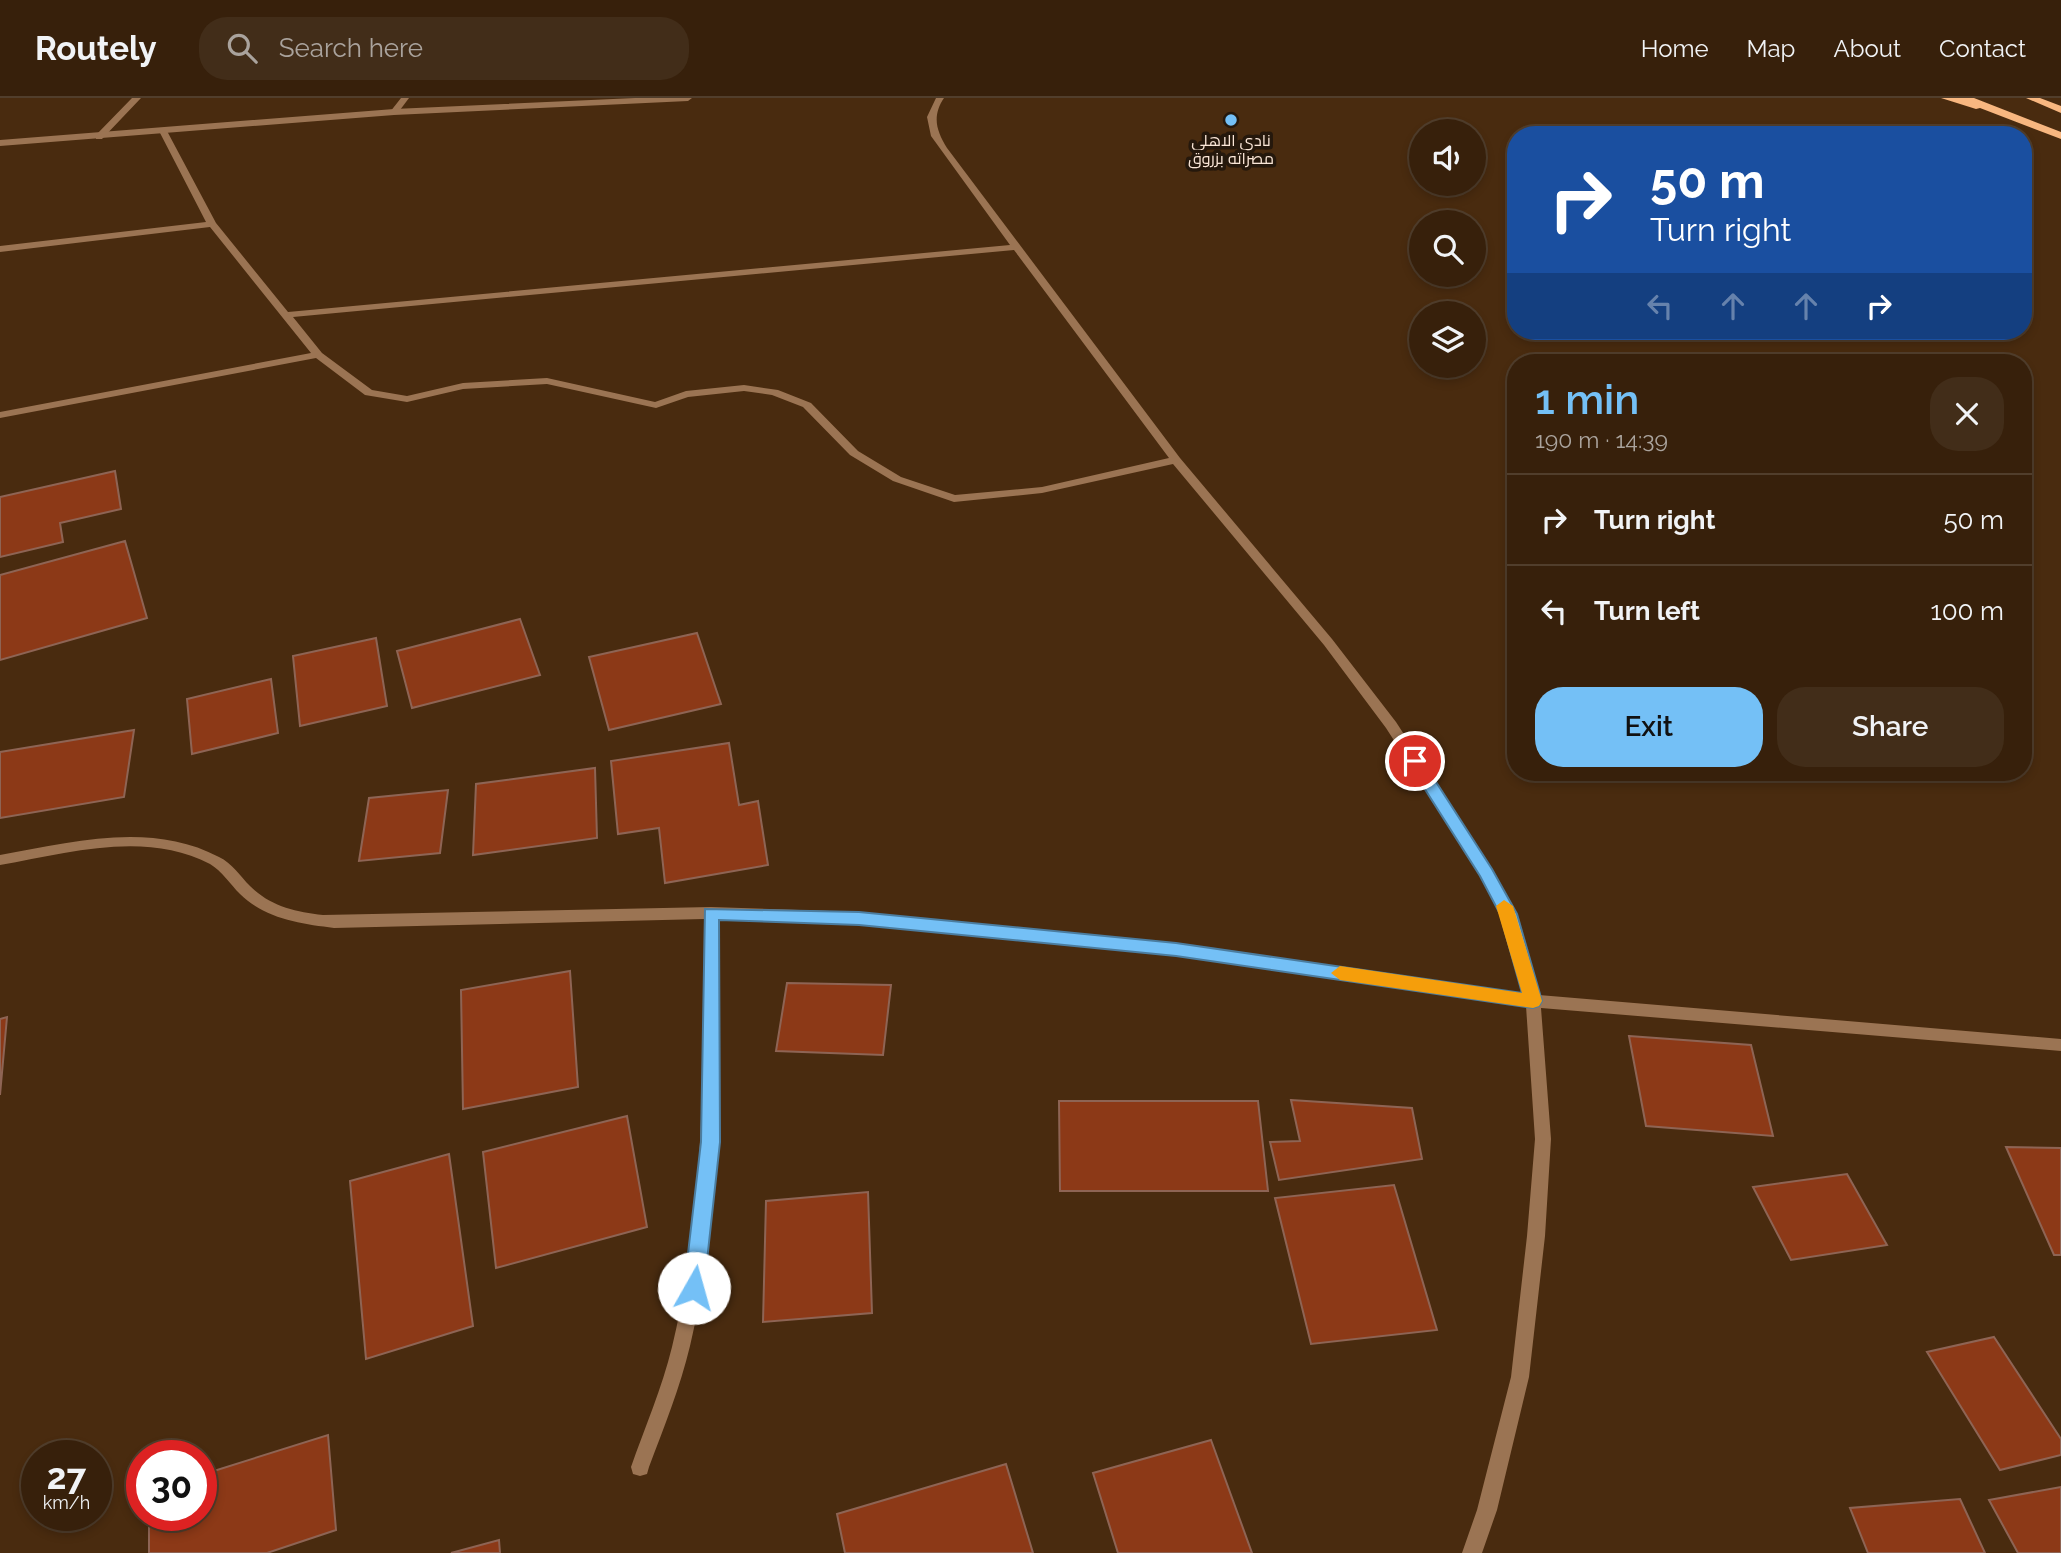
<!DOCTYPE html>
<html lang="en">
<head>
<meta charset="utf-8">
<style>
	body { margin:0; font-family:Raleway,Cairo,sans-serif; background:#422d19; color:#f1f3f6; height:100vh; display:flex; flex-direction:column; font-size:26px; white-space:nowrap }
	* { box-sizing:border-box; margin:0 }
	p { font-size:23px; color:#aaa39d }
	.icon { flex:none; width:38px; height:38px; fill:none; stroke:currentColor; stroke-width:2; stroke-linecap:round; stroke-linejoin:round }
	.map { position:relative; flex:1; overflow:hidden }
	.drawer { position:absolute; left:1507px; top:256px; width:525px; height:427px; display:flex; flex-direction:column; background:#37200b; border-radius:28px; box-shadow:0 4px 10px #0003,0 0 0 2px #513e2c }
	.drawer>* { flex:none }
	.hud { position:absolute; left:1507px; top:28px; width:525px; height:214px; border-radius:28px; box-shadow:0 4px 10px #0003,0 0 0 2px #513e2c; background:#1a4fa0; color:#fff; overflow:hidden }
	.tools { position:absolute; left:1409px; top:21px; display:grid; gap:14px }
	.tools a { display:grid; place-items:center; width:77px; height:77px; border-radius:50%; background:#37200b; box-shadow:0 4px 10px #0003,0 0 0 2px #513e2c; font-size:35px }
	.speed { position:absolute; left:21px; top:1342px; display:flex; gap:14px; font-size:35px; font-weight:700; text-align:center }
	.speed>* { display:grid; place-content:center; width:91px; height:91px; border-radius:50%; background:#37200b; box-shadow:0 4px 10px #0003,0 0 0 2px #513e2c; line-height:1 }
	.speed small { font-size:18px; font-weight:400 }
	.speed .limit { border:10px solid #d22; background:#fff; color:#111 }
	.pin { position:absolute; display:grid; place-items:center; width:60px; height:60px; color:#fff; margin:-30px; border:4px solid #fff; border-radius:50%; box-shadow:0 2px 7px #0007 }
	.me { position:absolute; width:77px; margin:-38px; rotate:7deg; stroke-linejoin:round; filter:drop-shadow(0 0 5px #0008) }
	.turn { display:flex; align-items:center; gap:24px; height:147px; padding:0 28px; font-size:32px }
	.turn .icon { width:91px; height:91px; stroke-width:2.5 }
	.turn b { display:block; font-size:49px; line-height:60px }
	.lanes { display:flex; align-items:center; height:66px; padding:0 28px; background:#0003; justify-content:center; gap:35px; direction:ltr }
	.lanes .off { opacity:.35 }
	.round { display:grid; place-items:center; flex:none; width:74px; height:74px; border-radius:28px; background:#422d19 }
	.headline { display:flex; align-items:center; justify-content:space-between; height:119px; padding:0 28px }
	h1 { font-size:42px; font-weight:600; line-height:52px; color:#74c0f6 }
	.action { display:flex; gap:14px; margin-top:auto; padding:14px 28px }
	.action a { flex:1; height:80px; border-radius:28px; background:#74c0f6; color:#111; font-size:28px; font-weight:600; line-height:80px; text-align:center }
	.action a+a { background:#422d19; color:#f1f3f6 }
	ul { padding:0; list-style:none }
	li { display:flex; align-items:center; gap:21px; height:91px; padding:0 28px; border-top:2px solid #513e2c }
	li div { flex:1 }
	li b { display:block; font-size:26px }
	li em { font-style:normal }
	header { display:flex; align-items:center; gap:42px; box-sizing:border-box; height:98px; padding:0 35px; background:#37200b; border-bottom:2px solid #513e2c }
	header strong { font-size:33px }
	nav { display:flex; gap:38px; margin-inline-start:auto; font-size:24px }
	.search { width:490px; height:63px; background:#422d19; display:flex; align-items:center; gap:18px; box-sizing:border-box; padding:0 24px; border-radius:28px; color:#aaa39d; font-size:26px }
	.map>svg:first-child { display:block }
</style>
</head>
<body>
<header>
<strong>Routely</strong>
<div class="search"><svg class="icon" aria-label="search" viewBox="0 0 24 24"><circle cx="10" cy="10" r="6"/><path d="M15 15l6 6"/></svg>Search here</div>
<nav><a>Home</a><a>Map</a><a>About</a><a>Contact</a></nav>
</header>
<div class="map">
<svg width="2061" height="1455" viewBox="0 0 2061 1455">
	<rect width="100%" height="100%" fill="#492b0f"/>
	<!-- building -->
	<path fill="#8c3917" stroke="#8e6454" stroke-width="2" d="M115 373 121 411 60 425 63 444 0 459V399Z
		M125 443 147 520 0 562V477Z
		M520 521 540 577 412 610 397 553Z
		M697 535 721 606 609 632 589 559Z
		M376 540 387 608 300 628 293 558Z
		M271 581 278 635 192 656 187 601Z
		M134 632 124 699 0 720V654Z
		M729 645 739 707 758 703 768 767 665 785 659 730 618 736 611 663Z
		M595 670 597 740 473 757 476 686Z
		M448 692 440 755 359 763 369 700Z
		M570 873 578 989 463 1011 461 892Z
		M787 885 891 887 883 957 776 953Z
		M7 919 0 997V921Z
		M1629 938 1751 947 1773 1038 1646 1028Z
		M1291 1002 1412 1010 1422 1061 1279 1082 1270 1044 1300 1043Z
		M1059 1003H1258L1268 1093H1060Z
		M627 1018 647 1129 496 1170 483 1054Z
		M2006 1049 2061 1050V1157H2054Z
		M449 1056 473 1228 366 1261 350 1083Z
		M1847 1076 1887 1147 1791 1162 1753 1089Z
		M1394 1087 1437 1232 1311 1246 1275 1100Z
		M868 1094 872 1215 763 1224 766 1103Z
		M1994 1239 2061 1341V1357L2000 1372 1927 1254Z
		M328 1337 336 1432 267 1455H149V1418H201V1377Z
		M1211 1342 1252 1455H1118L1093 1375Z
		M1006 1366 1033 1455H845L837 1416Z
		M2061 1389V1455H2018L1989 1402Z
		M1960 1401 1985 1455H1868L1850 1410Z
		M499 1442 500 1455H451Z"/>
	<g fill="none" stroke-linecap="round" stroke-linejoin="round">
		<!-- minor -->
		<path fill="#9b7453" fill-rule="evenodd" d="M132 0H141L102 41H96V37Z
			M401 0H409L397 16H391L390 14Z
			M936 0H944C932 18 936 32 947 50L1180 360 1332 541 1396 624 1494 775 1515 816 1539 897 2061 941V953L1541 910 1551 1041 1545 1138 1529 1279 1497 1412 1482 1455H1462L1477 1412 1511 1279 1527 1138 1535 1041 1526 908 1176 857 859 826 718 821C719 964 723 1108 690 1248 680 1290 664 1329 649 1369L647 1376 640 1378 633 1376 631 1369C645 1329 662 1290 672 1249 706 1109 703 964 704 821L334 830C301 826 265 821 240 796 230 786 222 773 210 766 146 732 67 755 0 767V757C72 744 151 723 219 759 232 765 240 778 250 788 270 808 295 814 323 817L711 809 859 814 1176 845 1523 896 1501 816 1481 777 1386 630 1324 547 1173 366 1042 395 954 404 893 383 850 357 803 309 772 297 744 293 688 299 656 310 547 286 463 291 407 304 365 297 316 260 0 320V314L311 255 210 129 0 154V148L206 124 159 33 160 31 167 33 216 125 288 214 1010 147 931 38 927 19ZM1014 152 1169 360 1042 389 955 397 901 379 858 353 811 305 778 292 744 287 686 293 655 304 547 280 463 285 407 298 372 292 322 255 293 219Z"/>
		<!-- tertiary -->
		<path fill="#9b7453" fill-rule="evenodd" d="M635 0H692L688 3 394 17 0 48V42L394 11Z"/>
		<!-- primary -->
		<path fill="#f8b780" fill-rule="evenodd" d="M1941 0H1974L2061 34V41L1980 10 1976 11Z
			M2026 0H2040L2061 8V15Z"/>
	</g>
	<!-- route -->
	<path fill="#74c0f6" stroke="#4b7da0" stroke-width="2" d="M1415 658 1420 659 1492 771 1517 816 1542 903 1539 908 1533 910 1176 858 859 827 719 822 720 1044 704 1190 701 1196 694 1199 686 1196 684 1190 701 1044 705 811 859 814 1176 845 1522 895 1500 816 1480 778 1407 663Z"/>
	<!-- slow -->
	<path fill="#f59e0b" d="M1504 802 1513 808 1542 903 1539 908 1533 910 1340 882 1331 875 1340 868 1522 895 1496 808Z"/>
	<!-- markers -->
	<circle fill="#74c0f6" stroke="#25180c" stroke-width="2.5" cx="1231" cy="22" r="7"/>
	<g text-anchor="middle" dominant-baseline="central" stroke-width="7" stroke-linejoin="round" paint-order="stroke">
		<!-- far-poi labels -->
		<g font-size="16" fill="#fae6d7" stroke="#25180c">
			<text x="1231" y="42">نادي الاهلي<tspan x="1231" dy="18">مصراته بزروق</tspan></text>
		</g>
	</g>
</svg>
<div class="tools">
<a><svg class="icon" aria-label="sound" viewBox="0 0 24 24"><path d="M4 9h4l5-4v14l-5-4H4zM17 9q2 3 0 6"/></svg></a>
<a><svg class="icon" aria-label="search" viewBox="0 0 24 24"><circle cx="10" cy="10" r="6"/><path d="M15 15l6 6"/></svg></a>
<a><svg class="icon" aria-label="layers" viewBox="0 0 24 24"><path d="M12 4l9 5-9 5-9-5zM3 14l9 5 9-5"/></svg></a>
</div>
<div class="speed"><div>27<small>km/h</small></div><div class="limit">30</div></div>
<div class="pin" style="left:1415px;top:663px;background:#d93025"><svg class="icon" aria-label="arrive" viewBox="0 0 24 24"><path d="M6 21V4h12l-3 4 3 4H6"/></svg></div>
<svg class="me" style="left:694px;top:1190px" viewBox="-20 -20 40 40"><circle r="19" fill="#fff"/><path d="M0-13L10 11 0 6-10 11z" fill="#74c0f6"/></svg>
<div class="hud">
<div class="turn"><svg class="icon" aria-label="right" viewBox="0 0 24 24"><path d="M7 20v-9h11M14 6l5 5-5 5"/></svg><div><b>50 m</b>Turn right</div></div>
<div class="lanes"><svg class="icon off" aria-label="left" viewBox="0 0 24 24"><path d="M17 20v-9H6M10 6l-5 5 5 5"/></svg><svg class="icon off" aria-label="ahead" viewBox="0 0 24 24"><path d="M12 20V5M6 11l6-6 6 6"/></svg><svg class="icon off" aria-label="ahead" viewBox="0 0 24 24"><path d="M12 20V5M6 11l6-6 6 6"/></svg><svg class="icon" aria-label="right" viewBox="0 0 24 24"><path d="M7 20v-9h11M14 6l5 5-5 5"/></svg></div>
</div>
<section class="drawer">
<div class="headline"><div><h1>1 min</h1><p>190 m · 14:39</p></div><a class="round"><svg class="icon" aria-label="close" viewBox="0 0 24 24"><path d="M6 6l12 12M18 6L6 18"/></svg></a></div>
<ul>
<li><svg class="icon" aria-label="right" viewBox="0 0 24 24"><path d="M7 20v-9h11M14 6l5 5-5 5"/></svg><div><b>Turn right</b></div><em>50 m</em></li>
<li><svg class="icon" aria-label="left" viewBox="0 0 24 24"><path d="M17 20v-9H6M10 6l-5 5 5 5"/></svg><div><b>Turn left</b></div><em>100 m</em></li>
</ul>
<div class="action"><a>Exit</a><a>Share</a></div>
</section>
</div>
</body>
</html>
